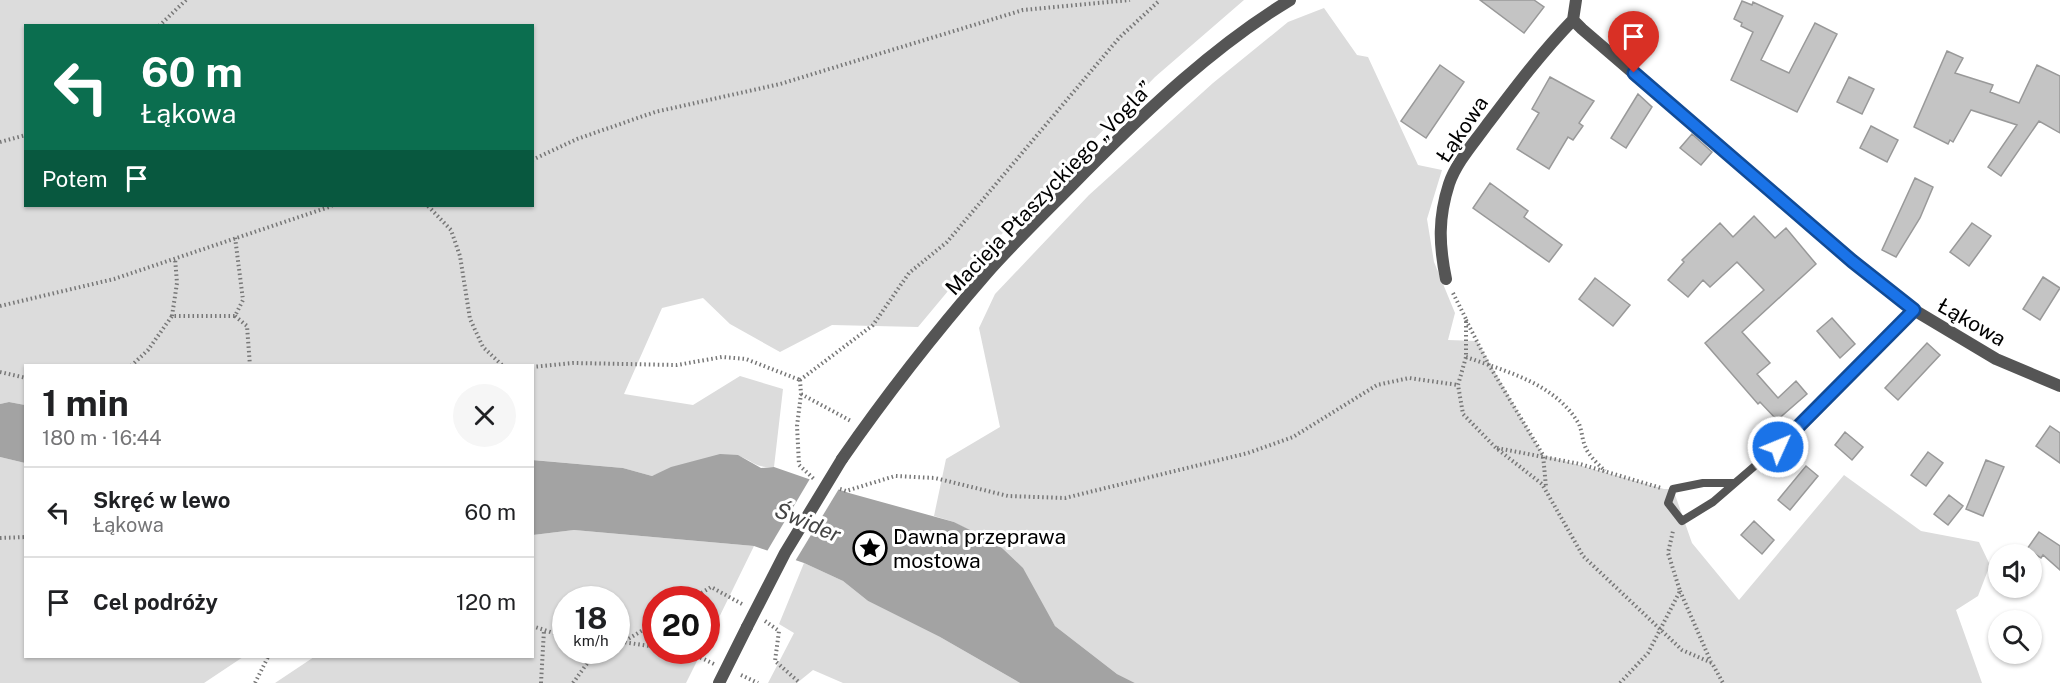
<!DOCTYPE html>
<html lang="pl">
<head>
<meta charset="utf-8">
<style>
	body { margin:0; font-family:"Public Sans",sans-serif; background:#f6f6f6; color:#202124; height:100vh; display:flex; flex-direction:column; font-size:22px; white-space:nowrap }
	* { box-sizing:border-box; margin:0 }
	p { font-size:20px; color:#757577 }
	.icon { flex:none; width:33px; height:33px; fill:none; stroke:currentColor; stroke-width:2; stroke-linecap:round; stroke-linejoin:round }
	.map { position:relative; flex:1; overflow:hidden }
	.sheet { position:absolute; left:24px; top:364px; width:510px; height:294px; display:flex; flex-direction:column; background:#fff; border-radius:0px; box-shadow:0 2px 4px #0004 }
	.sheet>* { flex:none }
	.banner { position:absolute; left:24px; top:24px; width:510px; height:183px; border-radius:0px; box-shadow:0 2px 4px #0004; background:#0b6e4f; color:#fff; overflow:hidden }
	.buttons { position:absolute; left:1988px; top:544px; display:grid; gap:12px }
	.buttons a { display:grid; place-items:center; width:54px; height:54px; border-radius:50%; background:#fff; box-shadow:0 2px 4px #0004; font-size:30px }
	.speed { position:absolute; left:552px; top:586px; display:flex; gap:12px; font-size:30px; font-weight:700; text-align:center }
	.speed>* { display:grid; place-content:center; width:78px; height:78px; border-radius:50%; background:#fff; box-shadow:0 2px 4px #0004; line-height:1 }
	.speed small { font-size:15px; font-weight:400 }
	.speed .limit { border:9px solid #d22; background:#fff; color:#111 }
	.pin { position:absolute; display:grid; place-items:center; width:51px; height:51px; color:#fff; margin:-62px -26px; border-radius:50% 50% 50% 0; rotate:-45deg; box-shadow:0 0 6px #0007 }
	.pin .icon { rotate:45deg }
	.me { position:absolute; width:66px; margin:-33px; rotate:46deg; stroke-linejoin:round; filter:drop-shadow(0 0 4px #0008) }
	.turn { display:flex; align-items:center; gap:21px; height:126px; padding:0 18px; font-size:27px }
	.turn .icon { width:78px; height:78px; stroke-width:2.5 }
	.turn b { display:block; font-size:42px; line-height:51px }
	.then { display:flex; align-items:center; height:57px; padding:0 18px; background:#0003; gap:12px; font-size:22px }
	.round { display:grid; place-items:center; flex:none; width:63px; height:63px; border-radius:32px; background:#f6f6f6 }
	.headline { display:flex; align-items:center; justify-content:space-between; height:102px; padding:0 18px }
	h1 { font-size:36px; font-weight:700; line-height:45px }
	ul { padding:0; list-style:none }
	li { display:flex; align-items:center; gap:18px; height:90px; padding:0 18px; border-top:2px solid #e0e0e0 }
	li div { flex:1 }
	li b { display:block; font-size:22px }
	li em { font-style:normal }
	.map>svg:first-child { display:block }
</style>
</head>
<body>
<div class="map">
<svg width="2060" height="683" viewBox="0 0 2060 683">
	<rect width="100%" height="100%" fill="#fff"/>
	<!-- green -->
	<path fill="#dcdcdc" fill-rule="evenodd" d="M0 0H1244L1155 77 958 279 918 327 832 325 780 352 730 324 703 298 662 308 624 394 693 405 740 376 783 389 774 467C755 468 755 462 739 456 727 451 665 470 652 476L623 468 533 460 532 366H26L25 405 9 402 0 404ZM26 26H532V206H26Z
		M1324 8 1357 55 1368 57 1418 165 1442 170 1427 219 1434 262 1455 313 1448 340 1477 341 1543 455 1664 489H1673L1692 543 1739 600 1844 475 1921 531 1979 542 1990 565 1978 596 1956 610 1982 683H1135L1117 674 1055 626 1002 548 954 522 934 516 946 459 1000 427 979 328 995 294 1089 195 1213 83 1288 22Z
		M0 457 25 463 26 657H243L204 683H0Z
		M574 530 754 546 707 642 706 600H656V651H702L686 683H275L314 657H532L533 535ZM566 600H616V651H566Z
		M804 563 843 581 868 601 940 637 1020 683H843L813 670 797 683H768L794 633 779 624Z"/>
	<!-- water -->
	<path fill="#a3a3a3" d="M9 402 25 405V463L0 457V404Z
		M720 454 738 455 761 468 774 467 849 493 954 522 974 532 1002 548 1023 568 1055 626 1117 674 1135 683H1020L940 637 868 601 843 581 804 563 754 546 574 530 533 535 532 460 623 468 652 476 671 467Z"/>
	<!-- pier -->
	<path fill="#fff" d="M811 477 840 487 794 563 766 553Z"/>
	<!-- building -->
	<path fill="#c4c4c4" stroke="#999" stroke-width="1.5" d="M1480 0H1534L1544 7 1524 33Z
		M1742 1 1752 5 1753 2 1783 16 1761 60 1789 73 1815 23 1837 34 1797 112 1731 80 1753 32 1741 26 1742 23 1734 19Z
		M1947 51 1963 58 1955 73 1993 85 1990 92 2019 103 2037 65 2060 76V133L2039 121 2001 176 1988 167 2017 125 1971 110 1953 142 1950 140 1948 144 1914 127Z
		M1440 65 1464 82 1426 138 1401 121Z
		M1550 77 1594 101 1579 123 1583 126 1573 140 1568 137 1549 169 1517 149 1539 113 1532 109Z
		M1849 77 1874 89 1862 114 1837 102Z
		M1638 94 1652 107 1626 148 1611 138Z
		M1871 126 1898 140 1887 162 1860 148Z
		M1692 134 1712 152 1701 165 1680 148Z
		M1915 178 1933 187 1920 218 1896 257 1882 250Z
		M1490 183 1528 211 1524 217 1562 245 1549 262 1473 208Z
		M1754 216 1775 238 1786 228 1816 264 1742 332 1770 363 1757 374 1778 398 1796 381 1807 394 1777 420 1760 402 1758 404 1705 343 1764 290 1737 262 1710 287 1703 280 1688 297 1668 280 1684 262 1682 260 1720 223 1733 237Z
		M1972 223 1991 236 1969 266 1950 252Z
		M2043 277 2060 288 2040 320 2023 309Z
		M1595 278 1630 305 1613 326 1579 299Z
		M1832 318 1855 344 1840 358 1817 331Z
		M1927 343 1940 355 1898 400 1885 388Z
		M2050 426 2060 433V463L2036 446Z
		M1845 432 1863 447 1852 460 1835 445Z
		M1928 452 1943 463 1926 486 1911 475Z
		M1986 460 2004 467 1983 516 1966 509Z
		M1806 466 1818 476 1790 510 1778 500Z
		M1949 495 1963 506 1948 525 1934 514Z
		M1754 521 1774 540 1762 554 1741 535Z
		M2039 532 2060 546V570L2043 555 2041 558 2027 549Z"/>
	<g fill="none" stroke-linecap="round" stroke-linejoin="round">
		<!-- path -->
		<path stroke="#777" stroke-width="4" stroke-dasharray="1.5 3" stroke-linecap="butt" d="M159 26 186 0
			M0 142 26 135
			M532 160 577 139 655 112 780 84 1023 10 1130 0
			M428 206 451 230 460 256 470 319 483 347 503 366
			M1453 293 1466 319V357L1458 385 1463 414 1496 448 1542 484 1583 556 1682 650 1712 663 1723 683
			M0 306 114 279 332 206
			M172 316 177 283 175 258
			M235 316 247 326 250 366
			M1466 320 1489 365 1543 455 1546 487
			M1466 357C1507 372 1555 383 1579 424 1582 431 1582 439 1585 446 1588 455 1598 464 1605 471
			M131 366 148 350 172 316H235L243 300 235 237
			M532 367 573 363 677 365 722 357 746 359 800 380
			M0 372 26 378
			M800 380 801 394 797 426 799 465 814 479
			M800 380 873 325 909 273 947 242 1119 38 1160 0
			M801 394 851 421
			M1497 448 1580 464 1661 488
			M840 489 846 491 895 476 935 478 1008 496 1065 498 1248 453 1293 437 1377 385 1409 378 1458 385
			M0 538 26 537
			M1680 591 1711 662
			M690 600 711 587 742 604
			M765 621 779 631 775 661 800 683
			M532 626 566 637
			M616 641 656 647
			M625 641 656 622
			M679 651 691 653 714 664
			M741 675 758 683
			M255 683 268 657
			M541 683 544 630
			M573 683 596 651
			M1620 683 1648 653 1680 591 1668 553 1673 531"/>
		<!-- service -->
		<path stroke="#555" stroke-width="8" d="M1735 483 1713 502 1682 521 1668 503 1673 489 1703 483H1735L1792 434 1914 310"/>
		<!-- minor -->
		<path stroke="#555" stroke-width="12" d="M1576 0 1573 20 1582 29 1852 261 1914 310 1996 359 2060 386
			M1446 279C1439 245 1438 218 1449 184 1456 163 1473 144 1486 126 1514 89 1541 53 1573 20"/>
		<!-- tertiary -->
		<path stroke="#555" stroke-width="12" d="M842 459C887 394 935 333 987 273 1018 238 1052 206 1085 172 1147 110 1214 46 1290 0
			M719 683 747 627"/>
		<!-- tertiary-bridge -->
		<path stroke="#555" stroke-width="12" d="M747 627 785 553 842 459"/>
	</g>
	<g fill="none" stroke-linecap="round" stroke-linejoin="round">
		<!-- route casing -->
		<g stroke="#114b97" stroke-width="15">
			<path id="route" d="M1634 73 1852 261 1914 310 1778 447"/>
		</g>
		<!-- route -->
		<use href="#route" stroke="#1a73e8" stroke-width="10"/>
	</g>
	<!-- icons -->
	<defs>
		<g id="sight-ring" transform="scale(1.725)"><circle r="9.5" fill="#fff" stroke="#000" stroke-width="1.5"/><path d="M0-6L1.8-2.2L6-1.7L2.9 1.2L3.7 5.4L0 3.3L-3.7 5.4L-2.9 1.2L-6-1.7L-1.8-2.2Z" fill="#000"/></g>
	</defs>
	<g fill-rule="evenodd">
		<use href="#sight-ring" x="870" y="548"/>
	</g>
	<g text-anchor="middle" dominant-baseline="central" stroke-width="6" stroke-linejoin="round" paint-order="stroke">
		<!-- street labels -->
		<g font-size="21" fill="#000" stroke="#fff">
			<text transform="translate(1462 129) rotate(-56)">Łąkowa</text>
			<text transform="translate(1049 188) rotate(-46)">Macieja Ptaszyckiego „Vogla”</text>
			<text transform="translate(1972 322) rotate(30)">Łąkowa</text>
		</g>
		<!-- poi labels -->
		<g font-size="21" fill="#000" stroke="#fff" text-anchor="start">
			<text x="893" y="536">Dawna przeprawa<tspan x="893" dy="24">mostowa</tspan></text>
		</g>
		<!-- water labels -->
		<g font-size="22" font-style="italic" fill="#444" stroke="#fff">
			<text transform="translate(808 522) rotate(23)">Świder</text>
		</g>
	</g>
</svg>
<div class="buttons">
<a><svg class="icon" aria-label="sound" viewBox="0 0 24 24"><path d="M4 9h4l5-4v14l-5-4H4zM17 9q2 3 0 6"/></svg></a>
<a><svg class="icon" aria-label="search" viewBox="0 0 24 24"><circle cx="10" cy="10" r="6"/><path d="M15 15l6 6"/></svg></a>
</div>
<div class="speed"><div>18<small>km/h</small></div><div class="limit">20</div></div>
<div class="pin" style="left:1634px;top:73px;background:#d93025"><svg class="icon" aria-label="arrive" viewBox="0 0 24 24"><path d="M6 21V4h12l-3 4 3 4H6"/></svg></div>
<svg class="me" style="left:1778px;top:447px" viewBox="-20 -20 40 40"><circle r="17" fill="#1a73e8" stroke="#fff" stroke-width="3"/><path d="M0-11L8 9 0 5-8 9z" fill="#fff"/></svg>
<div class="banner">
<div class="turn"><svg class="icon" aria-label="left" viewBox="0 0 24 24"><path d="M17 20v-9H6M10 6l-5 5 5 5"/></svg><div><b>60 m</b>Łąkowa</div></div>
<div class="then">Potem<svg class="icon" aria-label="arrive" viewBox="0 0 24 24"><path d="M6 21V4h12l-3 4 3 4H6"/></svg></div>
</div>
<section class="sheet">
<div class="headline"><div><h1>1 min</h1><p>180 m · 16:44</p></div><a class="round"><svg class="icon" aria-label="close" viewBox="0 0 24 24"><path d="M6 6l12 12M18 6L6 18"/></svg></a></div>
<ul>
<li><svg class="icon" aria-label="left" viewBox="0 0 24 24"><path d="M17 20v-9H6M10 6l-5 5 5 5"/></svg><div><b>Skręć w lewo</b><p>Łąkowa</p></div><em>60 m</em></li>
<li><svg class="icon" aria-label="arrive" viewBox="0 0 24 24"><path d="M6 21V4h12l-3 4 3 4H6"/></svg><div><b>Cel podróży</b></div><em>120 m</em></li>
</ul>
</section>
</div>
</body>
</html>
